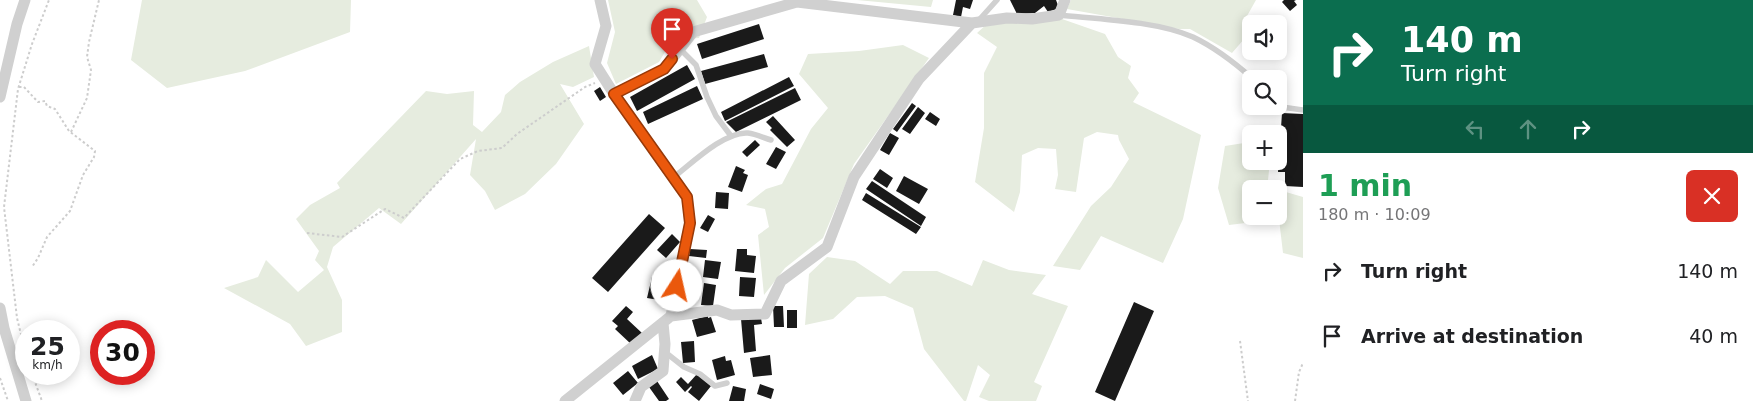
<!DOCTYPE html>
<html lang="en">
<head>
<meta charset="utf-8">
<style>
	body { margin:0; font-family:"DejaVu Sans",sans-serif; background:#f6f6f6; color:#202124; height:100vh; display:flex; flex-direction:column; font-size:19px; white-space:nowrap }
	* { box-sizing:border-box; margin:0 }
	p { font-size:16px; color:#757577 }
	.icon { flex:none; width:28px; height:28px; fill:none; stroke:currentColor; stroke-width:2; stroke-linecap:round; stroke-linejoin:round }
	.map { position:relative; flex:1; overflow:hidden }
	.sheet { display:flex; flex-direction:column; background:#fff; width:450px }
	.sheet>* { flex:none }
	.top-card { background:#0b6e4f; color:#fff; overflow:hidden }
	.tools { position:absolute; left:1242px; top:15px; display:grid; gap:10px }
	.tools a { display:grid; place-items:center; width:45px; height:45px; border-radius:8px; background:#fff; box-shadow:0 2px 12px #0003; font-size:25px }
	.speed { position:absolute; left:15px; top:320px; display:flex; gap:10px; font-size:25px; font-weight:700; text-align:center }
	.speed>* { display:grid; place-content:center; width:65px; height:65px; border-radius:50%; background:#fff; box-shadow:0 2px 12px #0003; line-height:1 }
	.speed small { font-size:12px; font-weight:400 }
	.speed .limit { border:8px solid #d22; background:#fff; color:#111 }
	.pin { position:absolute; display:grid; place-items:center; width:42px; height:42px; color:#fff; margin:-51px -21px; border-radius:50% 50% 50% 0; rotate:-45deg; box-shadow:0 0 5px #0007 }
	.pin .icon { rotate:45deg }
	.me { position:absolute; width:55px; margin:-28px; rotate:10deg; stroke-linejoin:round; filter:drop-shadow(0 0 4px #0008) }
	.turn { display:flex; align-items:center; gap:18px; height:105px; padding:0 15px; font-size:22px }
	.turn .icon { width:65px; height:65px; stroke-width:2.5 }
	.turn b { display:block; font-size:35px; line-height:42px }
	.lanes { display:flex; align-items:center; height:48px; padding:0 15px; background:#0003; justify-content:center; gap:25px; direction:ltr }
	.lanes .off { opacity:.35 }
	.round { display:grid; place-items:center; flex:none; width:52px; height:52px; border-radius:8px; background:#f6f6f6 }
	.summary { display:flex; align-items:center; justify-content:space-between; height:85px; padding:0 15px }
	h1 { font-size:30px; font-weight:700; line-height:38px; color:#1e9e55 }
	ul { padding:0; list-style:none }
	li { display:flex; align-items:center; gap:15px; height:65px; padding:0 15px }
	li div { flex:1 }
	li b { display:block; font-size:19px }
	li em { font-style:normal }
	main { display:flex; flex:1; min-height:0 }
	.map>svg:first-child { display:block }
</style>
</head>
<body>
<main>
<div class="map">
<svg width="1303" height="401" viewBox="0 0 1303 401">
	<rect width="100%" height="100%" fill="#fff"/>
	<!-- green -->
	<path fill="#e6ecdf" d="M142 0H351L350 32 245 71 167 88 131 60Z
		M608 0H697L707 17 699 38 672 40 659 62 616 84 607 63 615 32Z
		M857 0H933L931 7Z
		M1071 0H1256L1247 16 1255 24H1251V31L1232 53 1190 29H1179L1067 9Z
		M1062 19 1105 34 1118 57 1131 66 1128 78 1139 93 1133 102 1201 135 1183 219 1163 263 1101 236 1080 270 1053 266 1091 206 1111 187 1129 159 1119 140 1118 135 1097 132 1084 138 1076 192 1055 189 1058 175 1056 149 1038 148 1022 155 1020 192 1014 212 975 182 984 128V73L997 47 977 33 987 24Z
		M903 45 929 58 854 164 823 238 785 268 764 295 758 235 769 227 765 209 746 205 766 189 782 184 811 129 828 108 799 74 808 54 859 51Z
		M589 46 594 77 573 87 560 84 584 124 556 164 525 194 495 210 485 191 470 175 476 139 401 224 379 208 333 247 327 267 342 300V332L306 346 290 324 224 288 258 277 266 260 298 292 324 270 315 260 319 251 296 219 310 205 340 188 337 183 426 91 447 94 474 91 473 125 482 132 501 112 505 95 520 82 553 62Z
		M1244 143 1251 145V161H1270L1268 180 1277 189H1251V216H1279V190L1303 197V258L1283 253 1279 219 1229 225 1218 188 1225 146Z
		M827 257 855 261 890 284 903 271H937L972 286 983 260 1009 270 1046 275 1032 294 1068 306 1034 382 1042 386 1036 401H989L979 397 990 375 978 365 966 401H964L924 349 913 308 885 296 857 297 833 319 805 325 809 274Z"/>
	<!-- building -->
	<path fill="#1a1a1a" d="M956 0H973L970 9 963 7 961 17 953 15Z
		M1010 0H1056L1059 8 1048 12 1044 6 1035 13 1017 14Z
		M1284 0H1296L1294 1 1297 5 1290 11 1282 2Z
		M759 24 764 39 702 59 697 44Z
		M764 54 768 67 705 84 701 71Z
		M687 65 695 79 637 111 630 97Z
		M789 77 794 86 725 121 721 112Z
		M697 86 703 99 648 124 643 112Z
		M600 87 606 97 600 101 594 91Z
		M795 88 801 100 736 132 726 122Z
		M912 103 916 106 897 132 893 129Z
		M918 107 925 113 910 134 902 129Z
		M930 112 940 119 936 126 925 119Z
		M1282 113 1303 114V187L1285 186V172H1278Z
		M773 116 795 140 787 147 770 130 772 128 766 122Z
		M890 133 899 138 889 155 880 150Z
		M755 140 760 145 747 157 742 152Z
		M776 147 786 152 776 169 766 164Z
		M736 166 745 170 743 173 748 175 742 192 728 187Z
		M880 169 893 178 887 188 873 179Z
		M904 176 928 189 919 204 896 191Z
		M872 181 926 217 921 226 866 189Z
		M716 192 729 193 728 209 715 208Z
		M866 193 921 227 916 234 862 200Z
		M649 214 665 228 608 292 592 278Z
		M708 215 715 219 708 232 700 228Z
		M672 234 680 242 666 258 657 250Z
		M690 249 707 250 706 258 689 256Z
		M737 249H747V255L756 256 754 273 735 271Z
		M705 260 721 262 718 279 703 277Z
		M652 277 669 281 665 301 647 298Z
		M740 277 756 278 754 297 739 296Z
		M704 283 716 285 713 306 701 305Z
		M1134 302 1154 311 1115 401 1095 392Z
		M626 306 633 312 627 319 642 333 632 345 615 329 618 326 612 321Z
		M773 306H783L784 327H774Z
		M787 310H797V328H787Z
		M708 316V318L711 317 716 332 697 337 692 320Z
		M761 318 762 324 754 325 756 351 744 353 741 319Z
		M694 341 695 362 683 363 681 342Z
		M652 355 658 369 638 379 632 366Z
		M770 355 772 375 753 377 750 358Z
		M725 356 726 361 731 360 735 375 717 380 712 360Z
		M628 371 638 383 623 395 613 383Z
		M697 374 711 386 699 401 688 392 692 387 691 386 685 392 676 382 681 377 688 384Z
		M657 381 669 399 666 401H659L649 387Z
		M760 384 774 389 771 399 757 394Z
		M733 386 746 389 744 401H729Z"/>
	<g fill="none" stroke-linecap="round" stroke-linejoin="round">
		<!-- path -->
		<path stroke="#cdcdcd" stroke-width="2" stroke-dasharray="2.5 2.5" stroke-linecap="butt" d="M19 87H24L38 102 45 101 47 106 55 109 69 131 95 151 94 157 83 175 70 211 47 237 38 258 32 267
			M71 132 87 98 91 70 87 57 89 42 99 0
			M307 233 342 237 385 209 404 218 460 159 478 151 502 148 517 134 585 87 595 83
			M1240 341 1248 401
			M26 355 17 318 4 207 18 89 32 44 49 0
			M32 374 42 401
			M0 378 8 401
			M1295 401 1299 372 1303 363"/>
		<!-- lane -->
		<path stroke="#d0d0d0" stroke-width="5.5" d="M1059 15C1098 19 1157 21 1193 37 1214 47 1235 63 1253 79
			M979 20 997 0
			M680 49 696 65 707 97 716 116 731 136
			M1275 106 1303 110
			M674 177C692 163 725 131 748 133 756 134 764 138 771 140
			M665 352 684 367 700 374 715 386 727 383"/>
		<!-- street -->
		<path stroke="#d0d0d0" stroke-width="11" d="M614 94 664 69 693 32 797 2 972 23 1007 18 1032 19 1059 15 1065 0
			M0 97 17 24 25 0
			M0 308 4 328 26 401
			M671 316 717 310 731 315 765 314 781 281 827 247 854 177 919 79 972 23
			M565 401 671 316 690 223 687 197 614 94 595 64 606 26 600 0
			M635 401 641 387 663 371 665 344 663 323"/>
	</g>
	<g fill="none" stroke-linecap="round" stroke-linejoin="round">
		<!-- route casing -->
		<g stroke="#983908" stroke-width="12">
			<path id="route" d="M672 59 664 69 614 94 687 197 690 223 677 286"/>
		</g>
		<!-- route -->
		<use href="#route" stroke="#ea580c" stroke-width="9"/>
	</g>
</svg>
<div class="tools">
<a><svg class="icon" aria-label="sound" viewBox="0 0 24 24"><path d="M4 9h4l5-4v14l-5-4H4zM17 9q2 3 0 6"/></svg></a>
<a><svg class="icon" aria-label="search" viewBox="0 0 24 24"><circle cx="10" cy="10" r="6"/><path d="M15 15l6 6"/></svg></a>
<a>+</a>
<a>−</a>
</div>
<div class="speed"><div>25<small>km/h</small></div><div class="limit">30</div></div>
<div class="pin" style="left:672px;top:59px;background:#d93025"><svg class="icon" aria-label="arrive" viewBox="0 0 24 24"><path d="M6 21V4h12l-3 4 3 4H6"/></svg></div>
<svg class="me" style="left:677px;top:286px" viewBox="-20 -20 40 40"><circle r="19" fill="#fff"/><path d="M0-13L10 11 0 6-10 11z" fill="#ea580c"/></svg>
</div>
<section class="sheet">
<div class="top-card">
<div class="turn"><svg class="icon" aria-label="right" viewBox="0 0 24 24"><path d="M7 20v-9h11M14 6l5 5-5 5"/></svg><div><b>140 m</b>Turn right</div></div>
<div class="lanes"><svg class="icon off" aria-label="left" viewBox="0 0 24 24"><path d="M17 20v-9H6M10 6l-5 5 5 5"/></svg><svg class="icon off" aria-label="ahead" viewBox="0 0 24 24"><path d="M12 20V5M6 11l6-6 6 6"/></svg><svg class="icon" aria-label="right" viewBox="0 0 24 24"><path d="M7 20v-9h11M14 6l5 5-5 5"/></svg></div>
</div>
<div class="summary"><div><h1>1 min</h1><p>180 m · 10:09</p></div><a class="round" style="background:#d93025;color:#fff"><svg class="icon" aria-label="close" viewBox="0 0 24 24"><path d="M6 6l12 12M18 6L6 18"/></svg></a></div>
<ul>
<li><svg class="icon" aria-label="right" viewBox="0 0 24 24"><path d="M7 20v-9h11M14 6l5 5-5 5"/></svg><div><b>Turn right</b></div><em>140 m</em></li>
<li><svg class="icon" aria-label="arrive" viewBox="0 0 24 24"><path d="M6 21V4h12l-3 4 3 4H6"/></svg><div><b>Arrive at destination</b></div><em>40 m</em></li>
</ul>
</section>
</main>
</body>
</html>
